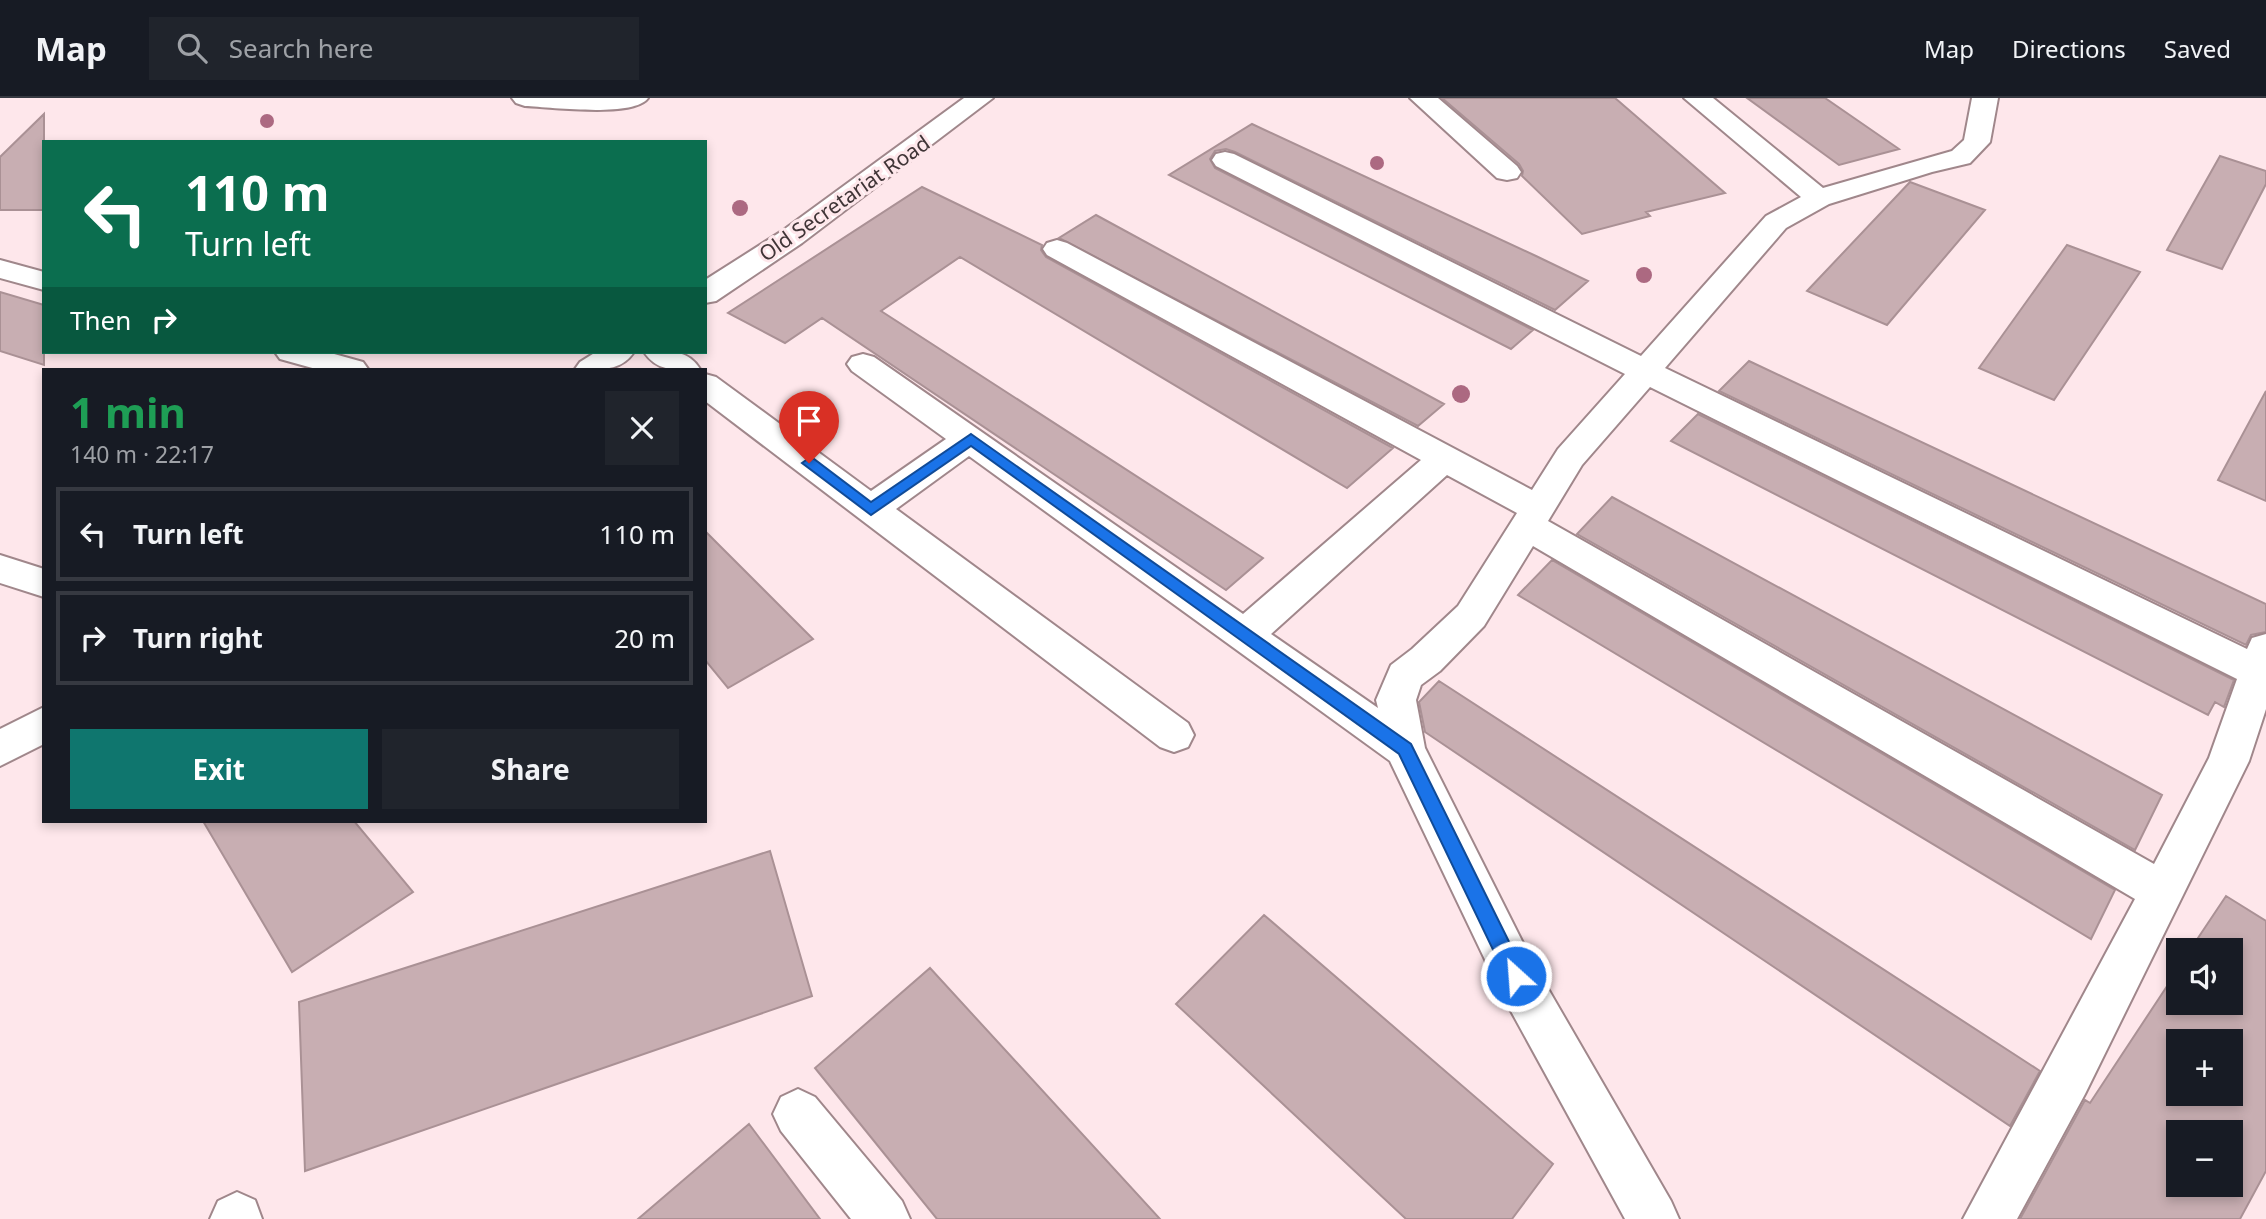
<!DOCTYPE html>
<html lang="en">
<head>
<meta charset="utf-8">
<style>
	body { margin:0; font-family:"Noto Sans",sans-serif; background:#20242c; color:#f1f3f6; height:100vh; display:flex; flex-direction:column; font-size:26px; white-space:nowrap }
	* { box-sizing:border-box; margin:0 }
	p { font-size:23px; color:#9ea1a6 }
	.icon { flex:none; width:38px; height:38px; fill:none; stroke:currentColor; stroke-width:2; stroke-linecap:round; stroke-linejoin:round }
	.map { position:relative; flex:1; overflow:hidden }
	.details { position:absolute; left:42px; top:270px; width:665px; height:455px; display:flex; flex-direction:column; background:#171b24; border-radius:0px; box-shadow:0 4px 10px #0003 }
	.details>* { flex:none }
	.hud { position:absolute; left:42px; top:42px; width:665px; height:214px; border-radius:0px; box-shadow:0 4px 10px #0003; background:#0b6e4f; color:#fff; overflow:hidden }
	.tools { position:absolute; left:2166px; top:840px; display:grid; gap:14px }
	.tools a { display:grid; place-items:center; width:77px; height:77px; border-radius:0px; background:#171b24; box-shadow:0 4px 10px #0003; font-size:35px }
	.pin { position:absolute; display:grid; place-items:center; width:60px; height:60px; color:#fff; margin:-72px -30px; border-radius:50% 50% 50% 0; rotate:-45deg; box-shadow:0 0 7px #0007 }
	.pin .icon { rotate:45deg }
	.me { position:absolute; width:77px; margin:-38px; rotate:334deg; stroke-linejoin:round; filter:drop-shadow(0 0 5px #0008) }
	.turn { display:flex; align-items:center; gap:24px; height:147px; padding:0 28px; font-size:32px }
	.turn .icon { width:91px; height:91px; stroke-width:2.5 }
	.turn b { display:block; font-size:49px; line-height:60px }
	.then { display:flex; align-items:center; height:66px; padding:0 28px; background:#0003; gap:14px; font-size:26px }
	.round { display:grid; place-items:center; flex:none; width:74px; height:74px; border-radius:0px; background:#20242c }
	.overview { display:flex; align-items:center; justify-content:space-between; height:119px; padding:0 28px }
	h1 { font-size:42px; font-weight:700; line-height:52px; color:#1e9e55 }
	.action { display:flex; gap:14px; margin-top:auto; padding:14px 28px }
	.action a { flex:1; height:80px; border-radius:0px; background:#0f766e; color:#fff; font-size:28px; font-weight:700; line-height:80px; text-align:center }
	.action a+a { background:#20242c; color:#f1f3f6 }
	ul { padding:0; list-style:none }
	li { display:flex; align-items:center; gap:21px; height:94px; margin:0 14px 10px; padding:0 14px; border:4px solid #363941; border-radius:0px }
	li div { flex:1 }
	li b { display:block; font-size:26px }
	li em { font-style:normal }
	header { display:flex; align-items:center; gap:42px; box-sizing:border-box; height:98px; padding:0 35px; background:#171b24; border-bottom:2px solid #363941 }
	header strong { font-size:33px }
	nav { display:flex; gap:38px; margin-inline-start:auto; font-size:24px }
	.search { width:490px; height:63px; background:#20242c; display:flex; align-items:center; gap:18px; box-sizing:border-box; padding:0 24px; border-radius:0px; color:#9ea1a6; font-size:26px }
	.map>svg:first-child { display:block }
</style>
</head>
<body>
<header>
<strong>Map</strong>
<div class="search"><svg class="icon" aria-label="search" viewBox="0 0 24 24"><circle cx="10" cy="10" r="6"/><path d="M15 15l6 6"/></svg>Search here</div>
<nav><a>Map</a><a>Directions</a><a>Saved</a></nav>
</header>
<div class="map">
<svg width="2266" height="1121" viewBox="0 0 2266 1121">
	<rect width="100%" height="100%" fill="#fee7eb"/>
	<!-- building -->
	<path fill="#c8aeb2" stroke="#aa9195" stroke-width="2" fill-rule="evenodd" d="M1442 0H1615L1725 95 1646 114 1650 118 1582 136 1522 78 1523 73 1519 66Z
		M1747 0H1825L1899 51 1839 67Z
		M44 16V112H0V59Z
		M1252 26 1536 158 1588 183 1555 212 1235 54 1226 51 1215 53 1210 61 1215 70 1533 232 1511 251 1169 77Z
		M2220 58 2266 73V86L2222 171 2167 152Z
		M1910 84 1985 112 1887 227 1807 193Z
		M922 89 1042 147 1041 152 1046 159 1393 350 1347 390 960 159 881 213 1263 460 1226 492 822 220 785 245 728 215Z
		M1096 117 1107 123 1444 306 1418 328 1059 140Z
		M2067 147 2140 174 2054 302 1979 270Z
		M0 194 44 207V267L0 253Z
		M1749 263 2266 506V534L2251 537 2246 547 1719 293Z
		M2266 293V403L2218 382Z
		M1698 316 2234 582 2224 609 2215 604 2208 617 1671 343Z
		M1612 399 2162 697 2135 752 1577 436Z
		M705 433 813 541 728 590 705 562Z
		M1552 462 2115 792 2091 841 1518 497Z
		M1439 583 2040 973 2010 1028 1425 634 1419 604Z
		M203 723H354L413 794 292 874Z
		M770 753 812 898 305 1073 299 904Z
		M2226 798 2266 823V1073L2240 1121H2020L2085 1002 2090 1005 2179 870V905H2231V852H2190ZM2179 943H2231V996H2179ZM2179 1034H2231V1087H2179Z
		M1264 817 1553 1066 1512 1121H1406L1176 906Z
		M930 870 1160 1121H937L815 970Z
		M749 1026 820 1121H638Z"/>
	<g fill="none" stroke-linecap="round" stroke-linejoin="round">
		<!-- minor casing -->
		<g stroke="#a0878b" stroke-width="4">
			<path id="minor" d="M512 0H648C634 20 550 9 525 8L516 5Z
				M964 0H993L802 145 716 203 705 205V182L782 133Z
				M1410 0H1438L1517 68 1521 74 1517 80 1507 82 1497 80Z
				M1684 0H1713L1823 90 1952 53 1964 42 1972 0H1998L1990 44 1970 65 1932 74 1829 106 1786 130 1665 270 2247 551 2252 540 2266 536V611L2249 663 2085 996 2017 1121H1963L2135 801 1533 448 1484 528 1440 573 1421 587 1416 602 1425 650 1532 863 1671 1103 1679 1121H1625L1500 893 1390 663 969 358 896 411 1188 625 1194 637 1188 649 1174 654 1160 649 705 303V276L716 279 871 393 946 341 852 273 847 266 852 259 863 256 874 259 1243 516 1421 362 1047 157 1043 151 1047 145 1057 142 1067 145 1532 392 1558 351 1625 276 1216 68 1212 62 1216 56 1225 54 1234 56 1641 258 1766 118 1801 99ZM1650 289 2237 581 2209 660 2154 766 1548 423 1582 367ZM1447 377 1517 415 1458 508 1412 551 1391 567 1376 602 1378 610 1271 536Z
				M0 162 44 174V192L0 180Z
				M275 254H327L363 264 368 271H316L280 261Z
				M596 254H634C620 275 598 271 575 271L580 264Z
				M644 254C666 253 687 250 700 271 678 272 658 275 644 254Z
				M0 457 44 471V499L0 485Z
				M44 609V646L0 668V631Z
				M798 991 815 999 902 1103 910 1121H851L781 1033 773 1016 781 999Z
				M237 1094 255 1102 262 1121H210L218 1103Z"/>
		</g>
		<!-- minor -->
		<use href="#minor" fill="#fff" fill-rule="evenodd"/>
	</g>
	<!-- trees -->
	<g fill="#ac6981">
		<circle cx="267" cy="23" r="7"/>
		<circle cx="1377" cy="65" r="7"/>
		<circle cx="740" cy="110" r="8"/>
		<circle cx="1644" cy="177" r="8"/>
		<circle cx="1461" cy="296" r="9"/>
	</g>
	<!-- route -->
	<path fill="#1a73e8" stroke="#114b97" stroke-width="2" d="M971 336 1411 646 1523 872 1525 878 1523 885 1516 887 1509 885 1399 656 971 348 871 417 802 365 809 360 814 361 871 404Z"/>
	<g text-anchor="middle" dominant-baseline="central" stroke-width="6" stroke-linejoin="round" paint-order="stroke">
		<!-- far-street labels -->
		<g font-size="21" fill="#403537" stroke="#fee7eb">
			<text transform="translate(844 100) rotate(-35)">Old Secretariat Road</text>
		</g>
	</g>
</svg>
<div class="tools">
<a><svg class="icon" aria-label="sound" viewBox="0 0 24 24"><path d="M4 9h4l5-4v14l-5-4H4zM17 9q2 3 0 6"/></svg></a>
<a>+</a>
<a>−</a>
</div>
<div class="pin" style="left:809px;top:365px;background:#d93025"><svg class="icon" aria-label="arrive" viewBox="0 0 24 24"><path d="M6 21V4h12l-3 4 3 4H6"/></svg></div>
<svg class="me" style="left:1516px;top:878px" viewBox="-20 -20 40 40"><circle r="17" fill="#1a73e8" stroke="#fff" stroke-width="3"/><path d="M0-11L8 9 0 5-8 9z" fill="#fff"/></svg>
<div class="hud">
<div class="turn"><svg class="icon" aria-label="left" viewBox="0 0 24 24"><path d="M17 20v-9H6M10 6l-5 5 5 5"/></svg><div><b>110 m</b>Turn left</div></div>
<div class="then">Then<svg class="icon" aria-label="right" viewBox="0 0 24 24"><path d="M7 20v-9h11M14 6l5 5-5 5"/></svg></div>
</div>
<section class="details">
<div class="overview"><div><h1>1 min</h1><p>140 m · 22:17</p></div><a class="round"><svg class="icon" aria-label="close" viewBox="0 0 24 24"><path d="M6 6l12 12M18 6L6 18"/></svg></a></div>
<ul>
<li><svg class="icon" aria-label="left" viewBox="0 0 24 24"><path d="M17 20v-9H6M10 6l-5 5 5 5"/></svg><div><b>Turn left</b></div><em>110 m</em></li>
<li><svg class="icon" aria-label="right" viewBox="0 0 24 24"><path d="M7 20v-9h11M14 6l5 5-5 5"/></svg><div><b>Turn right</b></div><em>20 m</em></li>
</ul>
<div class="action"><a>Exit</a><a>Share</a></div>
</section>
</div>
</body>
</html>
